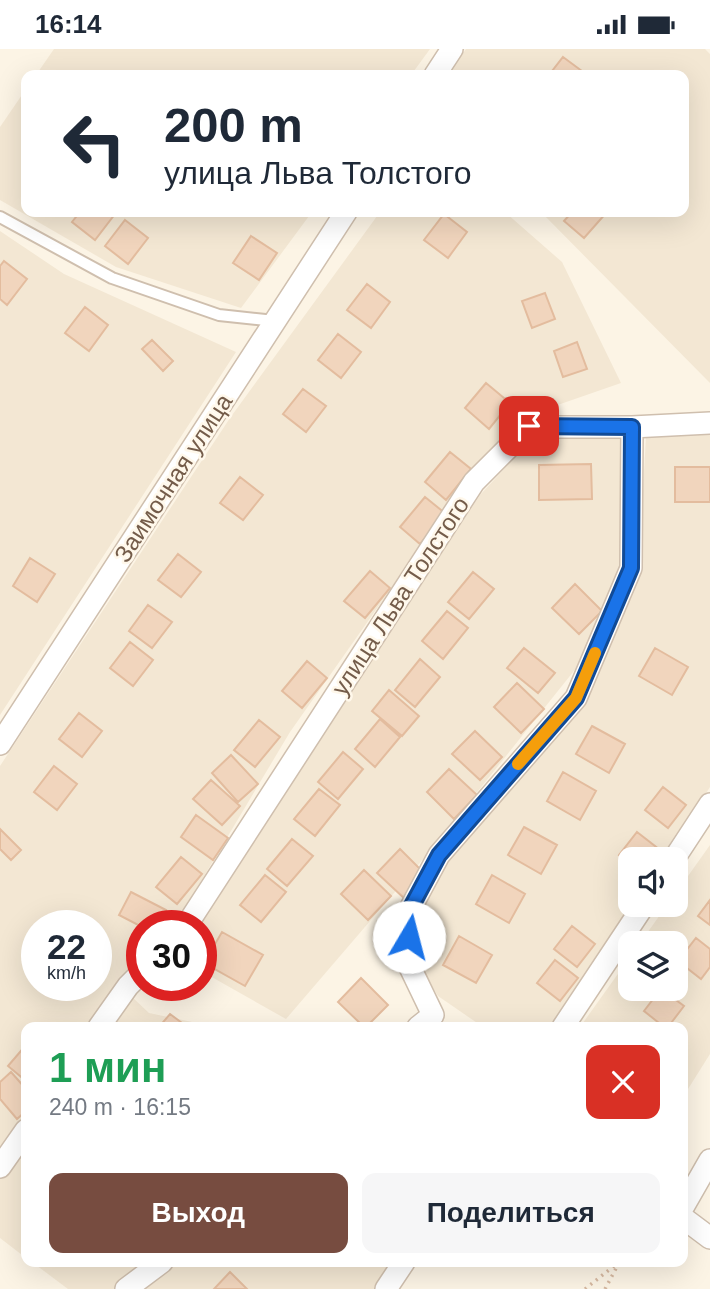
<!DOCTYPE html>
<html lang="ru">
<head>
<meta charset="utf-8">
<style>
	body { margin:0; font-family:Helvetica,sans-serif; background:#f6f6f7; color:#1f2937; height:100vh; display:flex; flex-direction:column; font-size:26px; white-space:nowrap }
	* { box-sizing:border-box; margin:0 }
	p { font-size:23px; color:#747a83 }
	.icon { flex:none; width:38px; height:38px; fill:none; stroke:currentColor; stroke-width:2; stroke-linecap:round; stroke-linejoin:round }
	.map { position:relative; flex:1; overflow:hidden }
	.drawer { position:absolute; left:21px; top:973px; width:667px; height:245px; display:flex; flex-direction:column; background:#fff; border-radius:14px; box-shadow:0 7px 28px #0002 }
	.drawer>* { flex:none }
	.banner { position:absolute; left:21px; top:21px; width:668px; height:147px; border-radius:14px; box-shadow:0 7px 28px #0002; background:#fff; color:#1f2937; overflow:hidden }
	.controls { position:absolute; left:618px; top:798px; display:grid; gap:14px }
	.controls a { display:grid; place-items:center; width:70px; height:70px; border-radius:14px; background:#fff; box-shadow:0 7px 28px #0002; font-size:35px }
	.speed { position:absolute; left:21px; top:861px; display:flex; gap:14px; font-size:35px; font-weight:700; text-align:center }
	.speed>* { display:grid; place-content:center; width:91px; height:91px; border-radius:50%; background:#fff; box-shadow:0 7px 28px #0002; line-height:1 }
	.speed small { font-size:18px; font-weight:400 }
	.speed .limit { border:10px solid #d22; background:#fff; color:#111 }
	.pin { position:absolute; display:grid; place-items:center; width:60px; height:60px; color:#fff; margin:-30px; border-radius:14px; box-shadow:0 4px 10px #0006 }
	.me { position:absolute; width:77px; margin:-38px; rotate:8deg; stroke-linejoin:round; filter:drop-shadow(0 0 5px #0008) }
	.turn { display:flex; align-items:center; gap:24px; height:147px; padding:0 28px; font-size:32px }
	.turn .icon { width:91px; height:91px; stroke-width:2.5 }
	.turn b { display:block; font-size:49px; line-height:60px }
	.round { display:grid; place-items:center; flex:none; width:74px; height:74px; border-radius:14px; background:#f6f6f7 }
	.headline { display:flex; align-items:center; justify-content:space-between; height:119px; padding:0 28px }
	h1 { font-size:42px; font-weight:600; line-height:52px; color:#1e9e55 }
	.button { display:flex; gap:14px; margin-top:auto; padding:14px 28px }
	.button a { flex:1; height:80px; border-radius:14px; background:#774c40; color:#fff; font-size:28px; font-weight:600; line-height:80px; text-align:center }
	.button a+a { background:#f6f6f7; color:#1f2937 }
	.status { display:flex; justify-content:space-between; align-items:center; height:49px; padding:0 35px; background:#fff; direction:ltr }
	.status svg { height:19px; fill:currentColor }
	.map>svg:first-child { display:block }
</style>
</head>
<body>
<div class="status"><b>16:14</b><svg viewBox="0 0 49 12"><path d="M0 12V9h3v3zM5 12V6h3v6zM10 12V3h3v9zM15 12V0h3v12zM26 1h20v11H26zM47 4h2v5h-2z"/></svg></div>
<div class="map">
<svg width="710" height="1240" viewBox="0 0 710 1240">
	<rect width="100%" height="100%" fill="#fcf4e5"/>
	<!-- residential -->
	<path fill="#f3e7d3" fill-rule="evenodd" d="M54 0H430L411 26H36Z
		M466 0H705L710 5V334L541 163H684V26H447Z
		M26 40V163H312L241 259 116 218 0 151V78Z
		M380 163H505L562 213 621 334 523 368 468 430 290 683 182 864 172 877H142V916L94 978H26V1067L0 1101V717L230 369ZM37 877H96V936H37Z
		M0 182 64 225 236 303 0 666Z
		M710 384V738L663 810H630V856H633L553 978H483L438 947 416 912 419 864 448 811 584 653 639 517 646 387Z
		M533 389H623L621 519 581 613 431 801 286 970 201 922V877H198L480 446Z
		M710 796V1005L683 1048 682 978H580L630 908V940H676V894H640L667 856H676V844Z
		M131 947 149 964 216 978H108Z
		M26 1093V1209L0 1189V1130Z
		M32 1213H399L381 1240H68Z"/>
	<!-- building -->
	<path fill="#f1d5bd" stroke="#e3bc9e" stroke-width="2" d="M563 8 586 25 585 26H549Z
		M80 163H112L115 165 95 191 72 173Z
		M572 163H607L584 189 564 172Z
		M444 165 467 183 448 209 424 191Z
		M125 171 148 189 128 215 105 197Z
		M251 187 277 204 259 231 233 214Z
		M4 212 27 230 7 256 0 250V217Z
		M367 235 390 253 371 279 347 261Z
		M545 244 555 270 532 279 522 252Z
		M85 258 108 276 89 302 65 284Z
		M338 285 361 303 341 329 318 311Z
		M152 291 173 312 163 322 142 300Z
		M577 293 587 320 563 328 554 302Z
		M486 334 510 354 489 380 465 359Z
		M303 340 326 357 306 383 283 365Z
		M450 403 471 420 446 451 425 433Z
		M591 415 592 450 539 451V416Z
		M675 418H710V453H675Z
		M240 428 263 446 243 471 220 454Z
		M425 448 446 465 420 495 400 478Z
		M178 505 201 523 181 548 158 531Z
		M30 509 55 525 37 553 13 537Z
		M370 522 390 539 365 569 344 552Z
		M473 523 494 540 469 570 448 553Z
		M575 535 602 562 579 585 552 559Z
		M148 556 172 573 152 599 129 582Z
		M447 562 468 579 443 610 422 592Z
		M130 593 153 611 133 637 110 619Z
		M524 599 555 624 538 644 507 619Z
		M655 599 688 618 672 646 639 627Z
		M420 610 440 628 415 658 395 641Z
		M307 612 327 629 302 659 282 642Z
		M517 634 544 660 521 684 494 658Z
		M389 641 419 667 402 687 372 662Z
		M79 664 102 682 82 708 59 690Z
		M380 670 400 688 375 718 355 700Z
		M259 671 280 688 255 718 234 701Z
		M592 677 625 695 609 724 576 705Z
		M475 682 502 708 480 731 452 705Z
		M343 703 363 720 338 750 318 733Z
		M231 706 258 735 238 753 212 724Z
		M54 717 77 735 57 761 34 743Z
		M449 720 477 746 454 770 427 743Z
		M563 723 596 742 580 771 547 752Z
		M211 731 240 757 222 776 193 750Z
		M663 738 686 756 668 779 645 761Z
		M319 740 340 756 315 787 294 770Z
		M196 766 228 789 213 811 181 788Z
		M524 778 557 796 541 825 508 806Z
		M0 780 21 801 11 811 0 800Z
		M637 783 660 801 652 810H630V815L619 806Z
		M292 790 313 807 287 837 267 820Z
		M400 800 427 827 405 850 377 824Z
		M181 808 202 825 177 855 156 838Z
		M364 821 391 847 368 871 341 845Z
		M265 826 286 843 261 873 240 856Z
		M492 826 525 845 509 874 476 855Z
		M131 843 166 861 158 877 142 878 119 866Z
		M710 851V876L698 867Z
		M572 877 595 895 577 918 554 900Z
		M222 883 263 906 245 937 204 914Z
		M459 887 492 906 476 934 443 916Z
		M696 889 710 900V918L701 930 678 912Z
		M555 911 578 929 560 952 537 934Z
		M361 929 388 956 366 978H364L338 953Z
		M661 940 684 957 668 978H664L644 962Z
		M170 965 186 977 184 978H159Z
		M26 996V1032L8 1017Z
		M11 1023 26 1040V1062L17 1070 0 1050V1033Z
		M230 1223 247 1240H214Z"/>
	<g fill="none" stroke-linecap="round" stroke-linejoin="round">
		<!-- lane casing -->
		<g stroke="#cfbfae" stroke-width="14">
			<path id="lane" d="M0 168 112 229 219 266 275 272"/>
		</g>
		<!-- street casing -->
		<g stroke="#cfbfae" stroke-width="24">
			<path id="street" d="M435 26 452 0
				M0 695 346 163
				M674 810 710 755
				M185 877 190 871 474 433 529 378H632L710 374
				M99 978 128 937 142 923
				M418 978 433 966 408 914 409 862 439 806 576 649 631 519 632 378
				M563 978 644 856
				M0 1118 26 1081
				M682 1160 710 1111
				M682 1168 710 1189
				M126 1240 162 1213
				M386 1240 404 1213"/>
		</g>
		<!-- path -->
		<path stroke="#d6b8a0" stroke-width="3.5" stroke-dasharray="2 5" stroke-linecap="butt" d="M585 1240 619 1213
			M605 1240 619 1214"/>
		<!-- lane -->
		<use href="#lane" stroke="#fff" stroke-width="10"/>
		<!-- street -->
		<use href="#street" stroke="#fff" stroke-width="21"/>
	</g>
	<g fill="none" stroke-linecap="round" stroke-linejoin="round">
		<!-- route casing -->
		<g stroke="#114b97" stroke-width="18">
			<path id="route" d="M409 888V862L439 806 576 649 631 519 632 378 529 377"/>
		</g>
		<!-- route -->
		<use href="#route" stroke="#1a73e8" stroke-width="12"/>
		<!-- slow -->
		<path stroke="#f59e0b" stroke-width="12" d="M518 715 576 649 595 604"/>
	</g>
	<g text-anchor="middle" dominant-baseline="central" stroke-width="5" stroke-linejoin="round" paint-order="stroke">
		<!-- street labels -->
		<g font-size="24" fill="#745c4a" stroke="#fff8eb">
			<text transform="translate(173 429) rotate(-57)">Заимочная улица</text>
			<text transform="translate(400 547) rotate(-57)">улица Льва Толстого</text>
		</g>
	</g>
</svg>
<div class="controls">
<a><svg class="icon" aria-label="sound" viewBox="0 0 24 24"><path d="M4 9h4l5-4v14l-5-4H4zM17 9q2 3 0 6"/></svg></a>
<a><svg class="icon" aria-label="layers" viewBox="0 0 24 24"><path d="M12 4l9 5-9 5-9-5zM3 14l9 5 9-5"/></svg></a>
</div>
<div class="speed"><div>22<small>km/h</small></div><div class="limit">30</div></div>
<div class="pin" style="left:529px;top:377px;background:#d93025"><svg class="icon" aria-label="arrive" viewBox="0 0 24 24"><path d="M6 21V4h12l-3 4 3 4H6"/></svg></div>
<svg class="me" style="left:409px;top:888px" viewBox="-20 -20 40 40"><circle r="19" fill="#fff"/><path d="M0-13L10 11 0 6-10 11z" fill="#1a73e8"/></svg>
<div class="banner">
<div class="turn"><svg class="icon" aria-label="left" viewBox="0 0 24 24"><path d="M17 20v-9H6M10 6l-5 5 5 5"/></svg><div><b>200 m</b>улица Льва Толстого</div></div>
</div>
<section class="drawer">
<div class="headline"><div><h1>1 мин</h1><p>240 m · 16:15</p></div><a class="round" style="background:#d93025;color:#fff"><svg class="icon" aria-label="close" viewBox="0 0 24 24"><path d="M6 6l12 12M18 6L6 18"/></svg></a></div>
<div class="button"><a>Выход</a><a>Поделиться</a></div>
</section>
</div>
</body>
</html>
